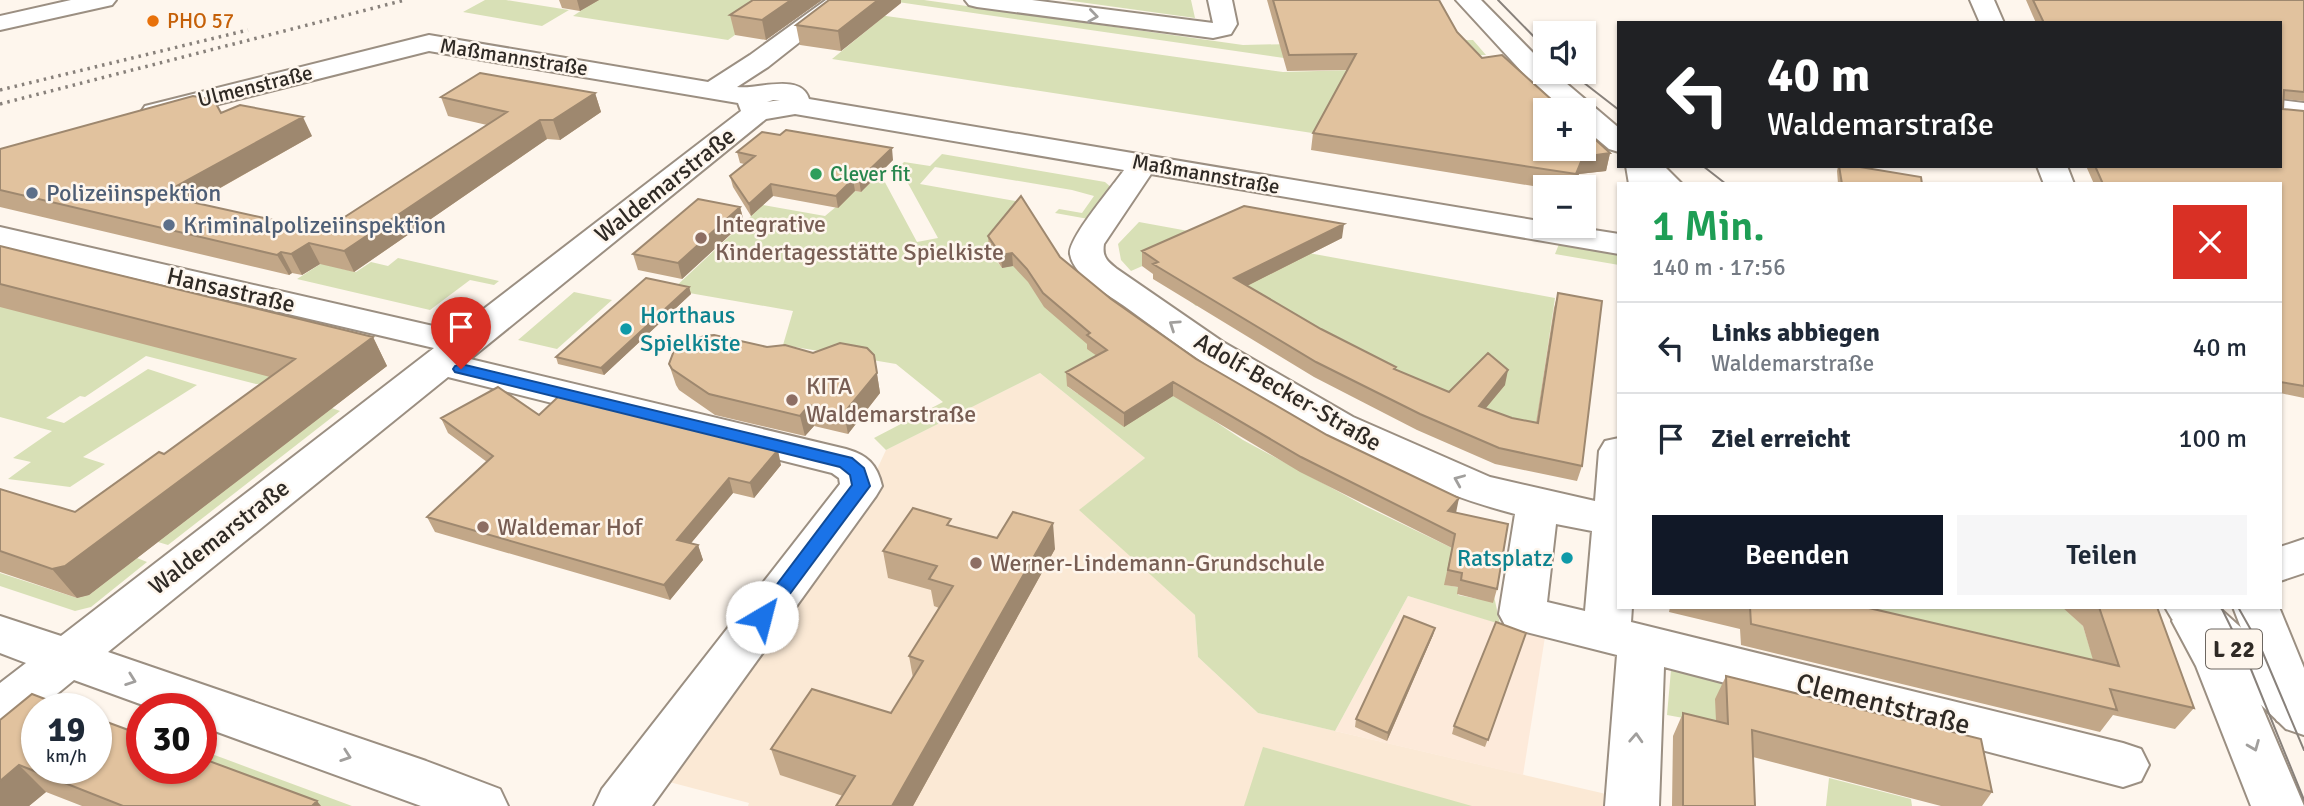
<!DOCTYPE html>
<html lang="de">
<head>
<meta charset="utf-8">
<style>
	body { margin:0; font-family:Signika,sans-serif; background:#f6f6f7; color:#1f2937; height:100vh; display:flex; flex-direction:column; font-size:26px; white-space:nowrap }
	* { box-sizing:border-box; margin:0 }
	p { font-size:23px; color:#747a83 }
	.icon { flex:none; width:38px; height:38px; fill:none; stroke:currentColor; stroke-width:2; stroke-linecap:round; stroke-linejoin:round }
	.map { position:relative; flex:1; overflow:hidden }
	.sheet { position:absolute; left:1617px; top:182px; width:665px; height:427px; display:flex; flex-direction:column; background:#fff; border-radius:0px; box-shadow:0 2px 5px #0004 }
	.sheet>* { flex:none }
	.banner { position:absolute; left:1617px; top:21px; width:665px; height:147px; border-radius:0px; box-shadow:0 2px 5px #0004; background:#202124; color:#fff; overflow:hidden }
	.tools { position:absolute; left:1533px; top:21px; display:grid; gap:14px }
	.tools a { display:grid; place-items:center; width:63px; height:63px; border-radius:0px; background:#fff; box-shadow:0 2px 5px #0004; font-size:35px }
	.speed { position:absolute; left:21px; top:693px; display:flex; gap:14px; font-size:35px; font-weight:700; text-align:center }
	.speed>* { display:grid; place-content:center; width:91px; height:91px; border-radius:50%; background:#fff; box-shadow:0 2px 5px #0004; line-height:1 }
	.speed small { font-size:18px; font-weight:400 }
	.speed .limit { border:10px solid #d22; background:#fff; color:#111 }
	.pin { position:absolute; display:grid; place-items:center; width:60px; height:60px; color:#fff; margin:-72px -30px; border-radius:50% 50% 50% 0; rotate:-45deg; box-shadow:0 0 7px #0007 }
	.pin .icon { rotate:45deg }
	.me { position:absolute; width:77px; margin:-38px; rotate:37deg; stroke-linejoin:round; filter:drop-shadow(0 0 5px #0008) }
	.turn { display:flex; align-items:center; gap:24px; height:147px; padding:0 35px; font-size:32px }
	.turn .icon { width:91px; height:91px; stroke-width:2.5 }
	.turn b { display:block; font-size:49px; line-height:60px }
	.round { display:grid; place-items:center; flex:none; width:74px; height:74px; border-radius:0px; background:#f6f6f7 }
	.headline { display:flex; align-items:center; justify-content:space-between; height:119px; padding:0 35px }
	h1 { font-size:42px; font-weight:600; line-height:52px; color:#1e9e55 }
	.cta { display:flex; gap:14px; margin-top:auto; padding:14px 35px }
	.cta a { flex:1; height:80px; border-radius:0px; background:#111827; color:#fff; font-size:28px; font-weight:600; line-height:80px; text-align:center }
	.cta a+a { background:#f6f6f7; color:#1f2937 }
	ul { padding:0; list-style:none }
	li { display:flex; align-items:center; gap:21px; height:91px; padding:0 35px; border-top:2px solid #e0e1e3 }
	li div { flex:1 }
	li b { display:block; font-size:26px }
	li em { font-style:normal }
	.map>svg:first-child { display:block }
</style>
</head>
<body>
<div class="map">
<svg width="2304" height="806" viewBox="0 0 2304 806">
	<rect width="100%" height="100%" fill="#fef6ed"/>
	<!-- built -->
	<path fill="#fbe9d5" d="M1040 373 1145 458 1080 510 1195 615 1198 657 1258 713 1619 797 1618 806H748L749 803 658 779 867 491 886 450Z"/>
	<!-- industrial -->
	<path fill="#fdeada" d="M1408 596 1545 637 1523 775 1335 731Z"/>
	<!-- green -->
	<path fill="#d8e0b6" d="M485 0H506L569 10 542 26 463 12Z
		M597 0H815L757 19 728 40 573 16Z
		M884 0H924L1243 45 1473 40 1486 55 1284 58Z
		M1065 0H1191L1195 18Z
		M879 15 1283 72 1387 69 1513 164 832 59 882 18Z
		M942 154 1105 182 1113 189 1094 220 1055 213 1059 209 1082 213 1094 196 1072 190 935 167 920 184 1027 203 1004 231 996 260 1002 268 1018 265 1072 321 1107 364 1068 387 1078 394 1130 365 1243 440 1365 506 1452 548 1445 585 1458 587V595L1478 599 1494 596 1500 624 1408 596 1335 731 1258 713 1198 657 1195 615 1079 510 1145 458 1040 373 886 450 874 438 943 402 896 364 783 345 793 311 672 290 763 205 825 216 855 191 861 192 880 173 917 242 938 238 899 167 904 162 930 166Z
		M1139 222 1555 298 1536 425 1508 433 1229 289 1196 306 1184 296 1172 253 1131 271 1121 260 1118 244Z
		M1559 244 1619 254V265L1555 254Z
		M398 258 499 281 494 285 470 280 430 310 297 279 325 261 339 268 356 272 371 262 388 266Z
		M574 292 612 300 557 349 518 340Z
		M0 303 308 382 256 384 146 356 85 397 80 396 46 418 64 423 148 369 197 385 83 457 105 464 70 487 8 479 31 462 13 458 52 431 0 417Z
		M332 408 340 411 168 545 158 542Z
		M137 558 147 562 91 607 75 611 0 586V573L77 598 89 595Z
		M1760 607H2063L2083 626 2102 687Z
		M1671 670 1961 741 1716 700V724L1667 715Z
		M1263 747 1472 806H1244Z
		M201 750 352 806H281L201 768Z
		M1829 778 1911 799 1912 806H1826Z"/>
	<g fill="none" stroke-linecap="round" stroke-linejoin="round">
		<!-- minor casing -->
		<g stroke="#9b8f82" stroke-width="4">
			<path id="minor" d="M71 0H116L112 5 0 30V16Z
				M826 0H853L768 67 737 87C756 90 801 72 809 99L1545 222V226H1568L1619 234V254L1151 174 1104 244C1102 257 1107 261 1117 269L1223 342 1353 417 1490 477 1595 501 1599 451 1605 441 1619 438V607H1632L1631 622 2123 743 2141 749 2149 765 2141 781 2123 787 1664 667 1659 806H1605L1617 655 1506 627 1499 614 1515 514C1373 477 1243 394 1127 308 1110 295 1074 278 1070 254 1068 238 1114 185 1124 170L795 114 766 119 470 359 846 449C867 455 877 464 882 486L876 496 652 806H594L602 789 840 484 839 478 832 473 448 377 108 652 426 761 500 789 508 806H421L201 726V709H154L74 680 18 726 0 732V683L26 663 0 653V616L61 636 434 348 0 247V227L455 331 741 111 738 103 429 51 155 120 145 118 141 112 145 106 429 35 708 82 750 55ZM773 100H780L767 102ZM1556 524 1592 531 1585 611 1547 602Z
				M965 0H1032L1213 23 1208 0H1232L1237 24 1231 34 1213 38 977 7 969 5Z
				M1970 0H1994L2004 23H1980Z
				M2280 100 2304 103V119L2280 116Z
				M1626 166H1656L1659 184H1629Z
				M2037 166H2067L2074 184H2044Z
				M2304 539V573L2280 581V547Z
				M2233 607H2279L2304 668V723L2295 727 2277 721Z
				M2179 608H2211L2243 662 2304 806H2251L2196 666 2172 621Z"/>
		</g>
		<!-- major casing -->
		<g stroke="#9b8f82" stroke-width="4">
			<path id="major" d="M1456 0H1481L1545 65V72H1553L1619 128V152L1609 149 1584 128V110H1564L1523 73Z
				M1631 166H1664L1682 184H1649Z
				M2165 607H2218L2304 684V735L2286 729 2172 619Z"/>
		</g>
		<!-- minor -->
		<use href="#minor" fill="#fff" fill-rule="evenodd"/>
		<!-- major -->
		<use href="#major" fill="#fff" fill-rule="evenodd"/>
		<!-- tram -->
		<path stroke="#88817b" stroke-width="2" d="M1498 0 1545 48
			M1570 72 1619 110
			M1703 166 1726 184
			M2221 607 2248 662 2304 800
			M2238 607 2260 646 2304 750"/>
		<!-- rail -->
		<path stroke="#88817b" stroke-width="3.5" stroke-dasharray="2.5 5" stroke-linecap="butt" d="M0 90 248 30
			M0 104 405 0"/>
	</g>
	<!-- wall -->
	<path fill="#c2a788" d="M559 0H599L580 11 562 8Z
		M822 0 766 40 735 35 730 15Z
		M829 0H901V3L841 51 800 45 796 25Z
		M1267 0H1439L1457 32 1482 58 1610 153 1606 171 1579 174 1574 187 1545 188 1311 150 1313 133 1347 70 1287 71Z
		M2026 0H2304V101L2284 99 2283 109 2304 111V398L2280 393V184H2094L2086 166H2280V23H2036Z
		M595 93 601 112 560 140 547 139 354 272 320 264 302 275 292 273 289 275 0 207V149L221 113 312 136 194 203 323 231 487 125 448 116 441 97Z
		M737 152 893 160 861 192 855 191 838 208 773 196 751 216 733 187 730 176 744 164 740 163Z
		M1838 166H1854L1922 184H1838L1837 171Z
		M740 207 744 222 682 279 638 270 633 254Z
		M988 236 1060 257 1111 299 1196 359 1456 513 1497 589 1493 603 1457 594 1458 587 1444 585 1452 548 1300 472 1173 396 1124 427 1067 386 1066 372 1097 356 1087 349V344L1044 307 1028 282 1013 266 1002 268 989 249Z
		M1342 238 1247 286 1321 329 1396 367 1395 369 1449 392 1505 385 1486 408 1512 418 1536 423 1554 308 1558 293 1582 466 1577 481 1495 464 1417 430 1314 377 1153 279V274L1142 266V251Z
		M0 246 373 337 387 366 89 595 77 598 0 572V489L75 512 164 454 270 377 0 307Z
		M689 287 691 294 604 375 558 364 556 357Z
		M767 347 813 353 874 355 880 393 848 434 814 426 805 436 715 415 679 390 676 385 669 364Z
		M539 415 781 465 754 498 733 493 691 543 698 545 703 560 670 600 435 532 427 517 487 462 448 433 441 418Z
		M952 526 997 538 1055 549 913 806H836L843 796 780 775 771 749 891 713 913 678 909 656 939 608 934 606 931 590 888 578 883 551Z
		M1670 607H1868L1869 608 2093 660 2083 626 2062 607H2157L2194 708 2175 729 2113 715 2100 732 1741 645 1740 629 1669 612Z
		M1435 628 1433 635 1387 741 1355 727 1356 719Z
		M1526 633 1485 747 1452 734 1454 726Z
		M1726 676 1992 792 1982 806H1941L1753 757 1755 806H1672L1673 736 1683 713 1716 721 1715 699Z
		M0 720 321 806H82L46 792 29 806Z"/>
	<!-- shaded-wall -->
	<path fill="#9e886f" d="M577 0H599L580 11Z
		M791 0H822L766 40 762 20Z
		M878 0H901V3L841 51 838 31Z
		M595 93 601 112 560 140 553 120Z
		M303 117 312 136 172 215 160 195Z
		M540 120 547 139 354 272 344 251Z
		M892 148 893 160 861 192 859 180Z
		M1610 153 1606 171 1579 174 1573 187 1576 174 1583 157Z
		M853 179 855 191 838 208 836 196Z
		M771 184 773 196 751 216 749 204Z
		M740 207 744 222 682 279 678 263Z
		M1344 224 1342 238 1233 293 1234 278Z
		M309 243 320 264 302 275 291 254Z
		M281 252 292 273 289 275 277 255Z
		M1012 253 1013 266 1002 268 1001 255Z
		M689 287 691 294 604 375 601 368Z
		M373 337 387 366 89 595 77 598 52 569Z
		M874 355 880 393 848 434 844 413Z
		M1508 370 1505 385 1475 421 1479 406Z
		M1173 382V396L1124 427V413Z
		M809 405 814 426 805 436 800 416Z
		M778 450 781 465 754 498 750 483Z
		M729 478 733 493 682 554 677 540Z
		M1459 498 1456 513 1448 511Z
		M1053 523 1055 549 913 806H892Z
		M698 545 703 560 670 600 664 585Z
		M1435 628 1433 635 1387 741 1388 733Z
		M19 765 46 792 29 806H0V781Z
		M317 801 321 806H312Z"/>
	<!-- building -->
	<path fill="#e1c29e" stroke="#9e886f" stroke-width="2" d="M753 0H791L762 20 730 15Z
		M829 0H878L838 31 796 25Z
		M1273 0H1439L1457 32 1482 58 1502 55 1563 110H1545V149H1584V129L1610 153 1583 157 1576 174 1313 133 1356 54 1289 55Z
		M2033 0H2304V92L2284 90 2283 109 2304 111V386L2280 382V184H2103L2095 166H2280V23H2044Z
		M480 73 595 93 553 120H540L344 251 309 243 291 254 281 252 277 255 0 190V149L193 96 214 100 221 113 240 105 303 117 160 195 323 231 507 112 441 97Z
		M786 130 892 148 859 180 853 179 836 196 771 184 749 204 730 176 755 156 737 152 762 132 780 135Z
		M1839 166H1854L1921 177 1922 184H1842Z
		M1021 196 1060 257 1111 299 1196 359 1327 435 1459 498 1448 511 1508 524 1497 589 1461 580 1462 573 1448 570 1455 534 1301 457 1173 382 1124 413 1066 372 1107 350 1087 335 1090 333 1043 293 1027 269 1012 253 1001 255 988 236Z
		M698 199 740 207 678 263 633 254Z
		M1244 206 1344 224 1234 278 1321 329 1396 367 1394 369 1449 392 1488 353 1508 370 1479 406 1512 418 1538 423 1558 293 1602 301 1582 466 1499 448 1420 414 1316 362 1153 264 1158 262 1142 251Z
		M0 246 373 337 65 566 52 569 0 551V489L75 512 159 452 164 454 295 359 0 284Z
		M646 278 689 287 601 368 556 357Z
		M714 335 767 347 785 345 813 353 840 343 867 348 874 355 877 373 844 413 809 405 800 416 709 394 672 369 669 364 675 348 704 336Z
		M498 387 539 415 560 395 778 450 750 483 729 478 677 540 698 545 664 585 427 517 493 456 441 418Z
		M913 508 951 519 947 525 997 538 1013 512 1053 523 892 806H836L855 776 771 749 812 689 891 713 923 661 909 656 953 586 929 579 937 566 883 551Z
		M1750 607H1868L1869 608 2119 666 2099 607H2157L2194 708 2110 689 2117 710 1751 624Z
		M1404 616 1435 628 1388 733 1356 719Z
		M1496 622 1526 633 1488 740 1454 726Z
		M1726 676 1981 739 1992 792 1752 730 1755 806H1683V713L1728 724Z
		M32 694 71 709H37V768H96V718L142 735V768H201V758L317 801 312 806H123L19 765 0 781V720Z"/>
	<!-- one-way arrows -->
	<defs><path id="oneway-chevron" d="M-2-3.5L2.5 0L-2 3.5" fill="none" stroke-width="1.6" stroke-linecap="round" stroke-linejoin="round" transform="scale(1.75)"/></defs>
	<g stroke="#a19f9d">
		<use href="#oneway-chevron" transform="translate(1093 16) rotate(8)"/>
		<use href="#oneway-chevron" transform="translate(1174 325) rotate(-146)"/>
		<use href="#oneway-chevron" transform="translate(1459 480) rotate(-157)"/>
		<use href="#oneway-chevron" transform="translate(131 680) rotate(20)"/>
		<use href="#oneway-chevron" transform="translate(1636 738) rotate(-87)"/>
		<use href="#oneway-chevron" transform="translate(2254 746) rotate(68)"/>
		<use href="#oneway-chevron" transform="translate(346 756) rotate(19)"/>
	</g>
	<!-- route -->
	<path fill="#1a73e8" stroke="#114b97" stroke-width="2" d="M461 364 852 458 864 468 870 486 769 622 762 624 756 622 753 617 756 612 852 485 850 475 840 467 455 372 453 369 455 366Z"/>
	<!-- markers -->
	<circle fill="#e8710a" stroke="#fef6ed" stroke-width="2.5" cx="153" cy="21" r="7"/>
	<circle fill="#2e9e5b" stroke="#fef6ed" stroke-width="2.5" cx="816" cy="174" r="7"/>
	<g fill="#5c6f8a" stroke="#fef6ed" stroke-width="2.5">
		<circle cx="32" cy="193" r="7"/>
		<circle cx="169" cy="225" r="7"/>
	</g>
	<g fill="#8d6e63" stroke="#fef6ed" stroke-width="2.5">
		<circle cx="701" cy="238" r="7"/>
		<circle cx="792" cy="400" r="7"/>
		<circle cx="483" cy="527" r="7"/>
		<circle cx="976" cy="563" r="7"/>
	</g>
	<g fill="#0f9aa8" stroke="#fef6ed" stroke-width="2.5">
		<circle cx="626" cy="329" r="7"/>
		<circle cx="1567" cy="558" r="7"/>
	</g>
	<g text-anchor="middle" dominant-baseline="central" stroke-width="5" stroke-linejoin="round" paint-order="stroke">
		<!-- far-food labels -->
		<g font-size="21" fill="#c56008" stroke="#fef6ed" text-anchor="start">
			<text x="167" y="21">PHO 57</text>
		</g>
		<!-- far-street labels -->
		<g font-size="21" fill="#2f2a25" stroke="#fef6ed">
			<text transform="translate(514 57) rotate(9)">Maßmannstraße</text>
			<text transform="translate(255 86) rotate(-14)">Ulmenstraße</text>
			<text transform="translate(1206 174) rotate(10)">Maßmannstraße</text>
		</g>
		<!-- far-leisure labels -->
		<g font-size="21" fill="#27864d" stroke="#fef6ed" text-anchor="start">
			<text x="830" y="174">Clever fit</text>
		</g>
		<!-- shield labels -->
		<rect fill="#fef6ed" stroke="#6d6761" stroke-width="2" x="2206" y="629.5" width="56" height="39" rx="5"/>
		<g font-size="23" font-weight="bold" fill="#2f2a25">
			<text x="2234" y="649">L 22</text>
		</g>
		<!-- street labels -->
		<g font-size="24" fill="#2f2a25" stroke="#fef6ed">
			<text transform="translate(665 185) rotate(-38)">Waldemarstraße</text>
			<text transform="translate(231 290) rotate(13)">Hansastraße</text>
			<text transform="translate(1288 392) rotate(30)">Adolf-Becker-Straße</text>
			<text transform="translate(219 537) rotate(-38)">Waldemarstraße</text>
		</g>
		<!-- service labels -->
		<g font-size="24" fill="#4e5e75" stroke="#fef6ed" text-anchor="start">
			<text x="46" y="193">Polizeiinspektion</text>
			<text x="183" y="225">Kriminalpolizeiinspektion</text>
		</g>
		<!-- education labels -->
		<g font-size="24" fill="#785e54" stroke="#fef6ed" text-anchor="start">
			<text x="715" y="224">Integrative<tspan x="715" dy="28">Kindertagesstätte Spielkiste</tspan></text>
			<text x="806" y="386">KITA<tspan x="806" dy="28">Waldemarstraße</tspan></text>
			<text x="497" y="527">Waldemar Hof</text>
			<text x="990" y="563">Werner-Lindemann-Grundschule</text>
		</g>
		<!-- culture labels -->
		<g font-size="24" fill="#0d838f" stroke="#fef6ed" text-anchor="start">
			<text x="640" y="315">Horthaus<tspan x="640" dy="28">Spielkiste</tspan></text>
			<text x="1553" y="558" text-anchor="end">Ratsplatz</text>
		</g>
		<!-- near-street labels -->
		<g font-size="28" fill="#2f2a25" stroke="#fef6ed">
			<text transform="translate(1883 704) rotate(14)">Clementstraße</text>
		</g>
	</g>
</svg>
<div class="tools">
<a><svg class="icon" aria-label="sound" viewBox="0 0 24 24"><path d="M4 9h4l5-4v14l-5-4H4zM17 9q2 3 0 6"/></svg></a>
<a>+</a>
<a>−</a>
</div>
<div class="speed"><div>19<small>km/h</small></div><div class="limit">30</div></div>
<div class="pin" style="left:461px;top:369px;background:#d93025"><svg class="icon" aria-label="arrive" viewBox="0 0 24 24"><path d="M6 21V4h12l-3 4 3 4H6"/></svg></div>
<svg class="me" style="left:762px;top:617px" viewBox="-20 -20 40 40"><circle r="19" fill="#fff"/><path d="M0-13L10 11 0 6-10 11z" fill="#1a73e8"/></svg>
<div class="banner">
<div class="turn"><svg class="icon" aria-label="left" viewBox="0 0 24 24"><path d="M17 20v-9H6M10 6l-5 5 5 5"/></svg><div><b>40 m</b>Waldemarstraße</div></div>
</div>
<section class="sheet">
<div class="headline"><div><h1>1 Min.</h1><p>140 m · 17:56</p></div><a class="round" style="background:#d93025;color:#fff"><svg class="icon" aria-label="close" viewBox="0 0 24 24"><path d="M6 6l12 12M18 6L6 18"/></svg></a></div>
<ul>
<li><svg class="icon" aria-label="left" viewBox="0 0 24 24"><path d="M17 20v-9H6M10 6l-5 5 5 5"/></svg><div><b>Links abbiegen</b><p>Waldemarstraße</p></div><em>40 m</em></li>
<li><svg class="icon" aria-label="arrive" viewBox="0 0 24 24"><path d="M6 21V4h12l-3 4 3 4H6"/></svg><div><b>Ziel erreicht</b></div><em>100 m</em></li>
</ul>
<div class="cta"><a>Beenden</a><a>Teilen</a></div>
</section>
</div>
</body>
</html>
